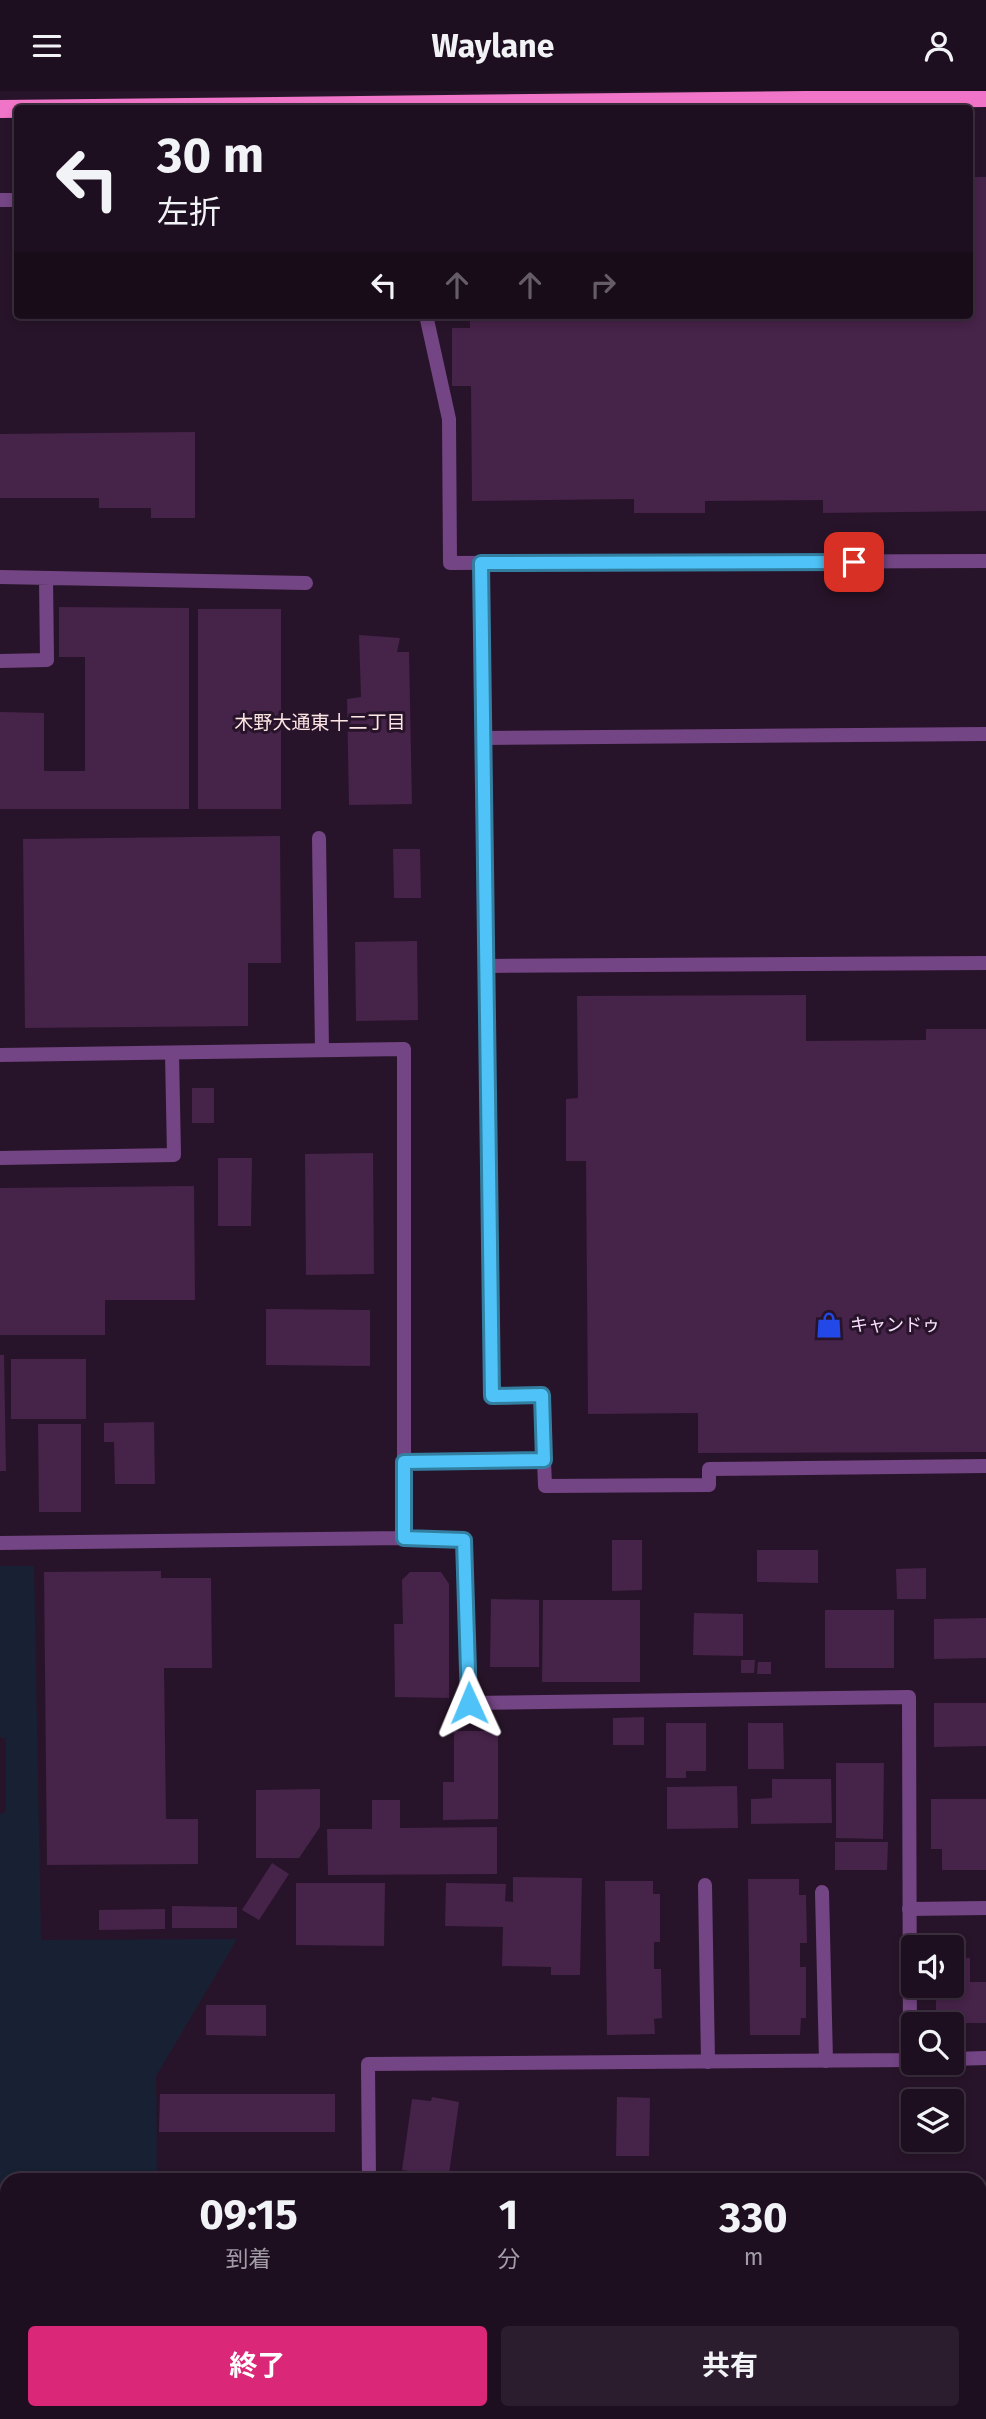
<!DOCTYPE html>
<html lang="ja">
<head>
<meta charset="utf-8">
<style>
	body { margin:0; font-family:"Fira Sans","Noto Sans JP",sans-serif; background:#2b1d2d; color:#f1f3f6; height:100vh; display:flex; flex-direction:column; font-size:26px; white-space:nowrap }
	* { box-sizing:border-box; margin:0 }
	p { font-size:23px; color:#a19ca5 }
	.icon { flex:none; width:38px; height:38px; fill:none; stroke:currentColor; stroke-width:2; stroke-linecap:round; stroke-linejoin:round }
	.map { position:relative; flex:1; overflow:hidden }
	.details { position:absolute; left:0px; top:2082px; width:987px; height:247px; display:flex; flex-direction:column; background:#1e0f20; border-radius:21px 21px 0 0; box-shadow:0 4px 10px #0003,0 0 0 2px #3c2f3e }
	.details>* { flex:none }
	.banner { position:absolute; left:14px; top:14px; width:959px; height:214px; border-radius:7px; box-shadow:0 4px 10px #0003,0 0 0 2px #3c2f3e; background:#1e0f20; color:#f1f3f6; overflow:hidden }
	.buttons { position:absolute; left:901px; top:1844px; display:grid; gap:14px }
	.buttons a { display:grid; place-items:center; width:63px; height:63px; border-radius:7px; background:#1e0f20; box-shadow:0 4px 10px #0003,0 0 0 2px #3c2f3e; font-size:35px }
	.pin { position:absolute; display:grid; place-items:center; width:60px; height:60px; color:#fff; margin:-30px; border-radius:14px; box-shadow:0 4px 10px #0006 }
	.me { position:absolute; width:77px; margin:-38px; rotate:359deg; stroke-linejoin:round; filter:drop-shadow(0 0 5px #0008) }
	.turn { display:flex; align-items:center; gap:24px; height:147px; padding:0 28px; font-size:32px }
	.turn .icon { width:91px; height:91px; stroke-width:2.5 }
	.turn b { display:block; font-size:49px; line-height:60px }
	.lanes { display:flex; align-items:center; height:66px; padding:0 28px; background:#0003; justify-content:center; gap:35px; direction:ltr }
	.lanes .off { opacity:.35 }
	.eta { display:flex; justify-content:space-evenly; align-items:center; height:119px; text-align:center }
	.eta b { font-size:42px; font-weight:700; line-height:49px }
	.primary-button { display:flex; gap:14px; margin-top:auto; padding:14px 28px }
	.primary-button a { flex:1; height:80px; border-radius:7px; background:#db2777; color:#fff; font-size:28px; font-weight:700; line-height:80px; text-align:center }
	.primary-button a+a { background:#2b1d2d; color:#f1f3f6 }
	header { display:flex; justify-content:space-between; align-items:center; height:91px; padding:0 28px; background:#1e0f20; font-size:32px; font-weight:700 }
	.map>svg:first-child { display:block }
</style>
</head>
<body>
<header><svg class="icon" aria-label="menu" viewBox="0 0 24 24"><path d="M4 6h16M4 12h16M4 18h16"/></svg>Waylane<svg class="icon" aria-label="person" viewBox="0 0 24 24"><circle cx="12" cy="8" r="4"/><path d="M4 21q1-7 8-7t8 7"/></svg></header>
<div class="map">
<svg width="986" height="2328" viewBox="0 0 986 2328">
	<rect width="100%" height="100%" fill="#28142a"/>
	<!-- green -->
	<path fill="#182134" d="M0 1475H34L41 1849 237 1848 156 1985 157 2089 7 2090V2123H0V1723L6 1721V1648L0 1646Z"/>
	<!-- building -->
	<path fill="#462349" d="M970 86H986V420L823 422V409L705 410V422H634V408L472 410 471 295H452V237H470V224H970Z
		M195 341V427H151V417H99V407H0V343Z
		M59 516 189 517V718H0V621L44 622V680H85V566H59Z
		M198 518H281V718H198Z
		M359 544 400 547 397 561H409L412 713 349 714 347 608 361 606Z
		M280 745 281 872H248V935L25 937 23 748Z
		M393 758H420L421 807H394Z
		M417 850 418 929 356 930 355 851Z
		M806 904V950L926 949V938H986V1361L698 1362V1322L588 1323 586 1070H566V1008L578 1007 577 905Z
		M192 997H214V1032H192Z
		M373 1062 374 1183 306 1184 305 1063Z
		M218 1067H252L251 1135H218Z
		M194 1095 195 1209H105V1244H0V1097Z
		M266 1218 370 1219V1275L266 1274Z
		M0 1264H4L6 1380H0Z
		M11 1268H86V1328H11Z
		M154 1331 155 1393H115L114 1351H104V1332Z
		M38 1333H81V1421H39Z
		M612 1449H642V1499L612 1500Z
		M757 1459H818V1492L757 1491Z
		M926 1477V1508H897L896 1478Z
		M161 1480V1487H211L212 1577H164L166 1728H198V1773L47 1774 44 1481Z
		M410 1481H441L449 1493V1607L395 1606 394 1533H403L402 1489Z
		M491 1508 539 1509V1576H490Z
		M543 1509H640V1591H542Z
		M825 1519H894V1577H825Z
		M694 1522 743 1523V1565L693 1564Z
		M986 1527V1567L934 1568V1528Z
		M741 1569H755L754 1582H741Z
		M758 1571H771V1583H757Z
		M934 1612H986V1655L934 1656Z
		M644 1626V1654H613V1627Z
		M666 1632H706V1680H686V1687H666Z
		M748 1632H783L784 1678H748Z
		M454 1640H498V1728L443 1729V1691H454Z
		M836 1672H884L883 1748 836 1747Z
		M772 1688H831L832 1732 751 1733V1708L772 1707Z
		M737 1695 738 1737 667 1738V1696Z
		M320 1698V1736L299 1767H256V1699Z
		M931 1708H986V1779H942V1758H931Z
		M372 1709H400V1737L497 1736V1783L328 1784 327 1738H372Z
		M835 1751H888L887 1779H835Z
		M272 1772 289 1783 259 1829 242 1819Z
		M513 1786 582 1787 580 1884H551V1876L502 1875 503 1836 445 1835 446 1792 506 1793 505 1810 513 1811Z
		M748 1788H799V1804H806L807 1852H800V1876H806V1927H801L800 1944H750Z
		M605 1790H653V1803H660V1851H654V1878H661L662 1927 654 1928 655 1943 607 1944Z
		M296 1792H385L384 1855 296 1854Z
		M172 1815 237 1816V1837H172Z
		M165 1818V1838L99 1839V1819Z
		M952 1867H970V1891H986V1932H936V1895H952Z
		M206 1914H266V1945L206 1944Z
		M160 2003H335V2041H159Z
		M432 2006 459 2011 448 2090 420 2089 421 2082 402 2079 412 2008 431 2010Z
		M617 2006 650 2007 649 2065H616Z
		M980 2176H986V2328H911V2322H980Z
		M479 2322H494V2328H479Z
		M500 2322H518V2328H500Z
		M521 2322H552V2328H521Z
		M564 2322H603V2328H564Z"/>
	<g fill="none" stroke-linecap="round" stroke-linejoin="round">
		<!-- service -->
		<path stroke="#744584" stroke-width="14" d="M426 224 449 328 450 472 986 470
			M481 472 484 647 986 643
			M0 486 306 492
			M0 570 47 569 46 487
			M319 747 322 959
			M486 875 986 872
			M0 1067 174 1064 172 962
			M544 1369 545 1395 709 1394V1378L986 1375
			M404 1371 544 1369 542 1304 492 1305 484 647
			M705 1794 708 1971
			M822 1801 826 1970
			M909 1818 986 1817
			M980 2146H986
			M893 2322V2328"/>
		<!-- minor -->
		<path stroke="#744584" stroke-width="14" d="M0 109H18
			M0 964 404 958V1447
			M0 1452 404 1447 464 1449 469 1612 909 1606 910 1969
			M952 1968 986 1967
			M369 2090 368 1973 914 1969
			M370 2322V2328"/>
		<!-- primary -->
		<path stroke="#f074c7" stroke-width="18" d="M0 18 986 7"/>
	</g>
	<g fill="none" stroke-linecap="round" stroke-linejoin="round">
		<!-- route casing -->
		<g stroke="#337fa1" stroke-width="18">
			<path id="route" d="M469 1612 464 1449 404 1447V1371L544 1369 542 1304 492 1305 481 472 854 471"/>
		</g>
		<!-- route -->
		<use href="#route" stroke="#4fc3f7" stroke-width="12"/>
	</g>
	<!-- icons -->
	<defs>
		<g id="shop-bare" transform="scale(2.1)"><path d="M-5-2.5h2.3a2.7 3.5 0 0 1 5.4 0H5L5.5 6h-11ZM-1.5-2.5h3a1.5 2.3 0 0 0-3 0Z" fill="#2248e7" stroke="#28142a" stroke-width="2.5" paint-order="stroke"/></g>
	</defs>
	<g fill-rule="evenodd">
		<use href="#shop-bare" x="829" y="1234"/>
	</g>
	<g text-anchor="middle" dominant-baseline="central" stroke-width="6" stroke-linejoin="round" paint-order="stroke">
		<!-- poi labels -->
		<g font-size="18" fill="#f7e1fc" stroke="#28142a" text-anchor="start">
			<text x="850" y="1234">キャンドゥ</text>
		</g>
		<!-- neighbourhood labels -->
		<g font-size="19" fill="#fce5e3" stroke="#28142a">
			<text x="320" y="631">木野大通東十二丁目</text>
		</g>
	</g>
</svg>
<div class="buttons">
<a><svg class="icon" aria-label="sound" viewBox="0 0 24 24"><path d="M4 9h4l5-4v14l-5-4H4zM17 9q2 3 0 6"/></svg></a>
<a><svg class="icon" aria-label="search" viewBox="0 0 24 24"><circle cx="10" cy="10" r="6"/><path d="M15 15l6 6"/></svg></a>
<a><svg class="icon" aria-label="layers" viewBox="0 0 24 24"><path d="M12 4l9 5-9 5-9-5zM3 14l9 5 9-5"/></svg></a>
</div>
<div class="pin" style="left:854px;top:471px;background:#d93025"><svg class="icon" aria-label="arrive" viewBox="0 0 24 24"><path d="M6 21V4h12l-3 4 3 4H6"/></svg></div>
<svg class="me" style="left:469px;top:1612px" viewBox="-20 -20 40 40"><path d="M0-17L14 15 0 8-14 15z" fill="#4fc3f7" stroke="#fff" stroke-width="4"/></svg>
<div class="banner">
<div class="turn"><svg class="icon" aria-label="left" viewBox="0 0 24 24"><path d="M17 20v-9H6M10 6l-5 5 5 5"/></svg><div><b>30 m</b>左折</div></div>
<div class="lanes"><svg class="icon" aria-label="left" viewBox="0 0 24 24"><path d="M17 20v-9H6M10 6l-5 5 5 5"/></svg><svg class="icon off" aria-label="ahead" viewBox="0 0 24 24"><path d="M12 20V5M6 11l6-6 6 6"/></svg><svg class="icon off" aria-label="ahead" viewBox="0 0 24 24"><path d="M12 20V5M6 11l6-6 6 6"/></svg><svg class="icon off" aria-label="right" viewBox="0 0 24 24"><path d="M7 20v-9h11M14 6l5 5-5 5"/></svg></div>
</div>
<section class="details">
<div class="eta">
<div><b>09:15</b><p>到着</p></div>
<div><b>1</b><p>分</p></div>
<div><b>330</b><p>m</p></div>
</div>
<div class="primary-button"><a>終了</a><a>共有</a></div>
</section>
</div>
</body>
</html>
